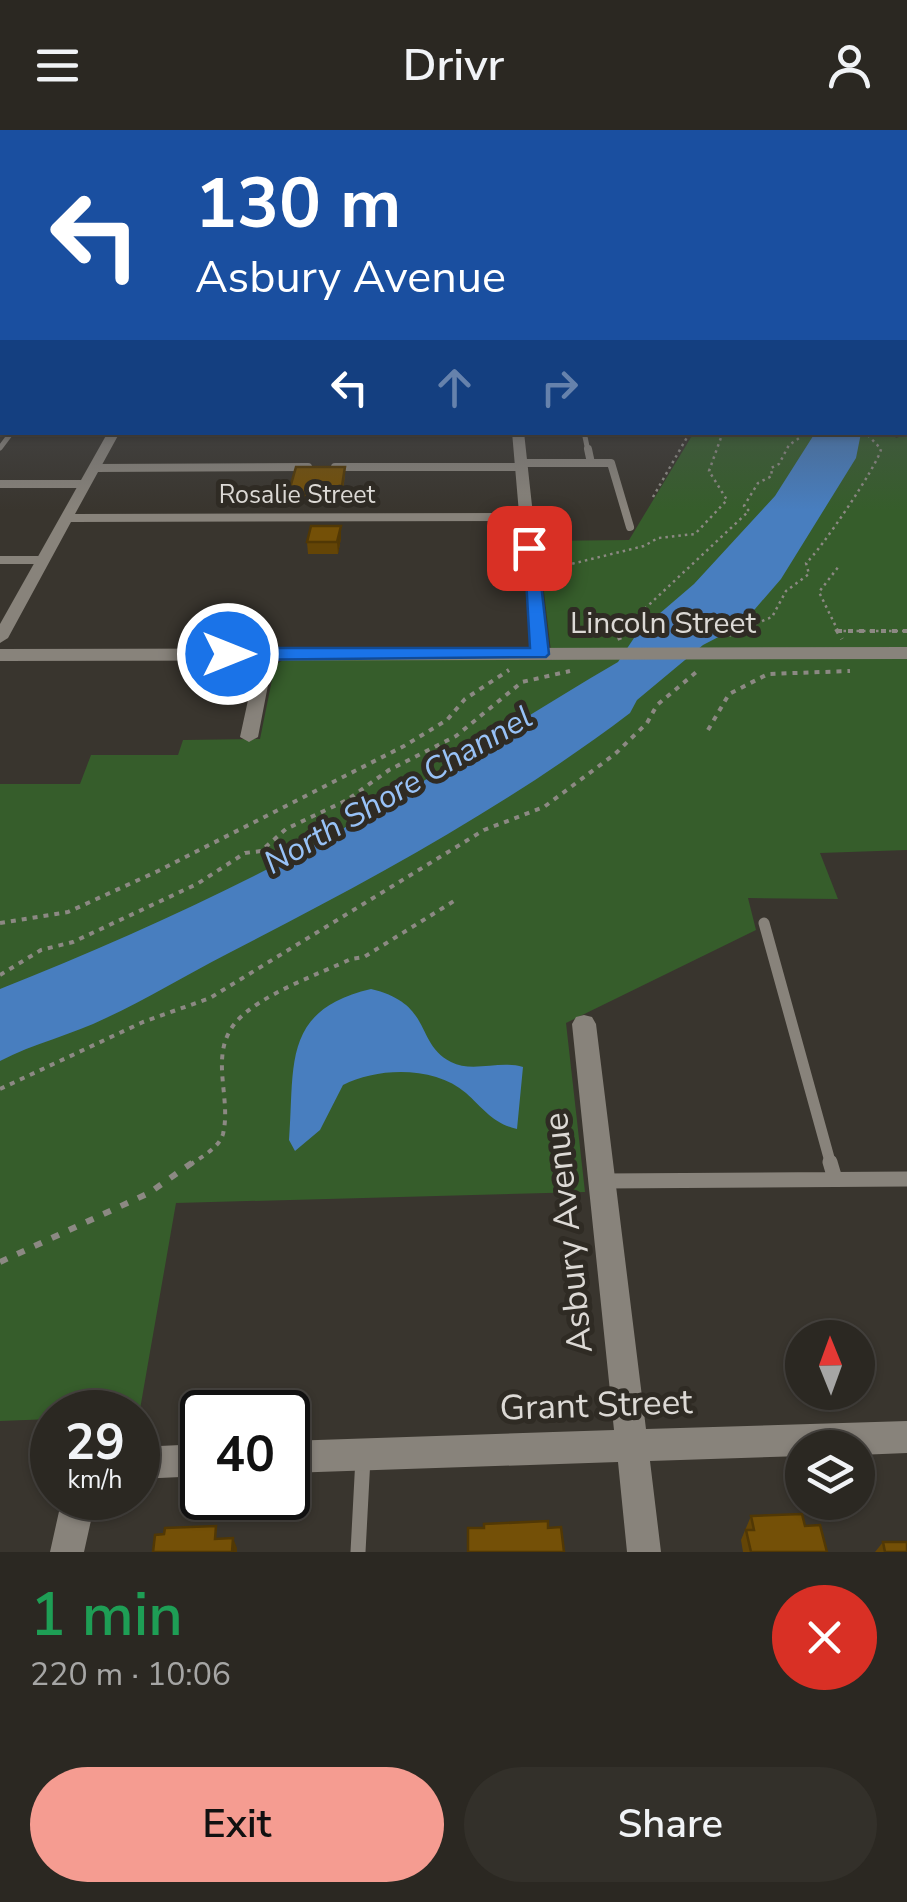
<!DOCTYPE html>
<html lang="en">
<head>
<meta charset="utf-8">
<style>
	body { margin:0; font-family:"Nunito Sans",sans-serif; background:#33302a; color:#f1f3f6; height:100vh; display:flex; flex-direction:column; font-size:38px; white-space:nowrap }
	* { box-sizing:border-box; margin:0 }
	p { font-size:32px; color:#a6a6a5 }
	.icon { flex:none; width:55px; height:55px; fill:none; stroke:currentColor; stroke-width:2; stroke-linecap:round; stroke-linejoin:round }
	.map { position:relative; height:1422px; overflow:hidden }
	.sheet { display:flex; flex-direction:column; background:#2b2822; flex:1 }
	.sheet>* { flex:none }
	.hud { position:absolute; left:0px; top:0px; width:908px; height:305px; box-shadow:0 2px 8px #0004,0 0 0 2px #474440; background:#1a4fa0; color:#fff; overflow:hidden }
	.needle { width:65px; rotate:359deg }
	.tools { position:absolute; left:785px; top:1190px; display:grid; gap:20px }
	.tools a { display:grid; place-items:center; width:90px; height:90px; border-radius:50%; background:#2b2822; box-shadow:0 2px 8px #0004,0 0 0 2px #474440; font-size:50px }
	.speed { position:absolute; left:30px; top:1260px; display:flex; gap:20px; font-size:50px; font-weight:700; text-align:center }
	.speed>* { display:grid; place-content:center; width:130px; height:130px; border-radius:50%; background:#2b2822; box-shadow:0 2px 8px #0004,0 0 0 2px #474440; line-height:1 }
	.speed small { font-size:25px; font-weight:400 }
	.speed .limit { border:5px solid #111; border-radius:15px; background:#fff; color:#111 }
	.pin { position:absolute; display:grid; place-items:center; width:85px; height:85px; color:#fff; margin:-42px; border-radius:20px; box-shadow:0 5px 15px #0006 }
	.me { position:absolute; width:110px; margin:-55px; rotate:90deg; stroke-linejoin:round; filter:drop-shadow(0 0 8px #0008) }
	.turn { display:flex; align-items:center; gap:35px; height:210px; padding:0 30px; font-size:45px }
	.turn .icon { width:130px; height:130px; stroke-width:2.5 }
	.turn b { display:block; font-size:70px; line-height:85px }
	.lanes { display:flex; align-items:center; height:95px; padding:0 30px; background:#0003; justify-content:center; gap:50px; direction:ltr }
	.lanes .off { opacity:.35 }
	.round { display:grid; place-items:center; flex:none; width:105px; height:105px; border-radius:52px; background:#33302a }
	.overview { display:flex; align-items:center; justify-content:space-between; height:170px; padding:0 30px }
	h1 { font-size:60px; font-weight:600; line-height:75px; color:#1e9e55 }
	.primary-button { display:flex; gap:20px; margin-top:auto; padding:20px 30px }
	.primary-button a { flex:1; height:115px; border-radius:60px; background:#f59c91; color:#111; font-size:40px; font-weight:600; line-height:115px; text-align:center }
	.primary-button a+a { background:#33302a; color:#f1f3f6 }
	header { display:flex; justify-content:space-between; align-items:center; height:130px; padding:0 30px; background:#2b2822; font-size:45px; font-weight:600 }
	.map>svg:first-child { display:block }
</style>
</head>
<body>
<header><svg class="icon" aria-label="menu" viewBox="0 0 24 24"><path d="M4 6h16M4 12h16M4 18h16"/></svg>Drivr<svg class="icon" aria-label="person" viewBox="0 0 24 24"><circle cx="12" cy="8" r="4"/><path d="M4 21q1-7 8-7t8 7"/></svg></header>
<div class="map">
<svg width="907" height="1422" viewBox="0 0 907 1422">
	<rect width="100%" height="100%" fill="#39352e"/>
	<!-- green -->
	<path fill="#365d2b" d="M693 304H893L896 308 907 304V720L820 723 838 769 748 768 756 800 566 893 585 1062 176 1073 139 1285 52 1282V1289L0 1291V654H80L91 625H178L183 610 260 609 275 535 283 530H552L538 411 629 410Z"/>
	<!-- water -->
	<path fill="#487ebf" d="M815 303H861L856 328 781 449 755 479 728 502 703 515 637 570 630 583C505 678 367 752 227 824 186 845 147 869 106 888 72 905 34 913 0 931V859C131 807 263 747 384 675 462 628 539 578 618 532L638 502 694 454 775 366Z
		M371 859C434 874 414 913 451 932 472 943 500 930 523 937L517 999C492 993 484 979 466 963 435 936 378 937 343 955L320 1000 295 1021 289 1010C295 936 281 880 371 859Z"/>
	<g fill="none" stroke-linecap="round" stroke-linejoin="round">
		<!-- path-far2 -->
		<path stroke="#8c8983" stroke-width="2.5" stroke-dasharray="2.5 4" stroke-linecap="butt" d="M653 367 690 302
			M547 440 644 416 658 408 695 404 727 370 709 341 723 302
			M621 501 749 381 744 376 758 353 772 346 771 338 779 334 789 315 808 302
			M738 501 772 487 786 461 809 444 806 433C820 421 878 335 881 319L865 302
			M837 501H907
			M838 501 819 462 839 436"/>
		<!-- path-far1 -->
		<path stroke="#8c8983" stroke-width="4" stroke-dasharray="5 6" stroke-linecap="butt" d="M836 499 842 509
			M837 501H907
			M729 505 744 499
			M620 510 618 504 624 499
			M708 600 729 564 768 544 850 541
			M0 793 68 782 158 741 404 616 447 590 465 569 509 540
			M0 845 41 820 73 812 197 754 245 723 261 721 286 699 347 670 389 640 456 606 522 552 570 541
			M0 959 143 892 210 868 484 700 544 677 615 624 647 593 657 575 700 539
			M190 1035C201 1027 219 1018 223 1004 232 967 208 925 236 892 259 865 319 844 351 829L364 827 454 771"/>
		<!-- path -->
		<path stroke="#8c8983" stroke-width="6" stroke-dasharray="8 11" stroke-linecap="butt" d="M0 1132 149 1063 193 1032"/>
		<!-- service-far3 -->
		<path stroke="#88837b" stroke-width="5" d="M584 302 588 321
			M0 318 12 302"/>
		<!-- service-far2 -->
		<path stroke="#88837b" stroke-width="8" d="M588 319 591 333
			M521 333H611L630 397
			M335 337H521
			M94 338 308 337
			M0 354H86
			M0 430H44"/>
		<!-- service-far1 -->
		<path stroke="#88837b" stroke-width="11" d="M764 793 831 1035"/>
		<!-- service -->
		<path stroke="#88837b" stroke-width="15" d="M830 1032 835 1049
			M603 1051 907 1049
			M358 1422 363 1328"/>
		<!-- minor -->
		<path fill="#88837b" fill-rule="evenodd" d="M108 302H120L75 384 519 383 512 302H524L548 523 540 528 532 523 520 391 71 392 8 508 0 513V494Z
			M266 519 274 524 258 607 249 612 240 607 258 524Z
			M584 885 592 887 596 894 646 1299 907 1291V1323L858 1325V1318H802V1326L650 1331 661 1422H627L618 1332 288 1343V1311L614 1300 572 894 576 887Z
			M202 1314V1346L138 1349V1317Z
			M62 1368H96L84 1422H50Z"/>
		<!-- tertiary -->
		<path fill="#88837b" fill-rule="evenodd" d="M907 517V529L0 531V519Z"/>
		<!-- secondary -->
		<path fill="#88837b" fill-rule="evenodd" d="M905 292H907V300H905Z
			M0 293H2V301H0Z"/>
	</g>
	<!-- wall -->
	<path fill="#644506" d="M345 337V345L342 370 289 373 288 365Z
		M341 408 338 424H308L307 412Z
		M751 1386 805 1396 827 1422H743L741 1410Z
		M883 1412 907 1422H875Z"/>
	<!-- shaded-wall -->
	<path fill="#513805" d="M341 396V408L338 424 337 412Z
		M233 1408 237 1418V1422H232Z"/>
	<!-- building -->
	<path fill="#745007" stroke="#513805" stroke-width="2.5" d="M2 181V230L0 226V183Z
		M296 337H345L341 362 288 365Z
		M311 396H341L337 412H307Z
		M802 1384 805 1396 820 1395 827 1422H751L746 1400H754L751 1386Z
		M548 1391V1398L561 1397 564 1422H468V1398H484V1394Z
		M216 1396 215 1409 233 1408 232 1422H153L155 1405 164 1404 165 1398Z
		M883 1412H907V1422H885Z"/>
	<!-- sky -->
	<linearGradient id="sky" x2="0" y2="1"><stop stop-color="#1f1d19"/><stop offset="0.48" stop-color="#4e5157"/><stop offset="1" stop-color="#4e5157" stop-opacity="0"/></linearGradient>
	<rect width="907" height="380" fill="url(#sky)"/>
	<!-- route -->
	<path fill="#1a73e8" stroke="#114b97" stroke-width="2.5" d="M524 414 537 418 549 524 546 527 228 530 218 524 228 518H530Z"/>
	<g text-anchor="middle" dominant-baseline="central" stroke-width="10" stroke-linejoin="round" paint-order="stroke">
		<!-- far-street labels -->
		<g font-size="25" fill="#dcd9d5" stroke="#2f2b24">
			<text x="297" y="365">Rosalie Street</text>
		</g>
		<!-- street labels -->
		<g font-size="30" fill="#dcd9d5" stroke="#2f2b24">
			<text x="663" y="493">Lincoln Street</text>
		</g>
		<!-- water labels -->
		<g font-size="32" font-style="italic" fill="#98c2f7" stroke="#2f2b24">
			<text transform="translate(398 660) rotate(-30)">North Shore Channel</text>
		</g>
		<!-- near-street labels -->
		<g font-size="35" fill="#dcd9d5" stroke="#2f2b24">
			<text transform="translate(568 1103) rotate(-96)">Asbury Avenue</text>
			<text transform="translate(596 1275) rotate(-2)">Grant Street</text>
		</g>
	</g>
</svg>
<div class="tools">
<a><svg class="needle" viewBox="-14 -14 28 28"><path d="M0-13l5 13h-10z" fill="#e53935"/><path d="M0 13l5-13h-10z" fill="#a6a6a5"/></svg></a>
<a><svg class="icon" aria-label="layers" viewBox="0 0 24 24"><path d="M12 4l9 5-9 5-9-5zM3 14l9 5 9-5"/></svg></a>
</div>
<div class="speed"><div>29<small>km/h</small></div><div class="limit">40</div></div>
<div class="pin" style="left:529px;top:418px;background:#d93025"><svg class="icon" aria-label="arrive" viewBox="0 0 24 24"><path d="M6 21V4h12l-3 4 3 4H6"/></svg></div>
<svg class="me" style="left:228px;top:524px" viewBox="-20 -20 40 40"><circle r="17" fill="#1a73e8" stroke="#fff" stroke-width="3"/><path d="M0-11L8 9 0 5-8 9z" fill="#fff"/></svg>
<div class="hud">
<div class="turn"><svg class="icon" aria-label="left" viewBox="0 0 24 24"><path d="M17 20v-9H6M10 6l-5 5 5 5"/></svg><div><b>130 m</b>Asbury Avenue</div></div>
<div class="lanes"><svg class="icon" aria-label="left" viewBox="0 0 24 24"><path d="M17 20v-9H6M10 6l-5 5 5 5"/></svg><svg class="icon off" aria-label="ahead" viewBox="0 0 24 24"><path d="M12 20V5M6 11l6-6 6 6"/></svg><svg class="icon off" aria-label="right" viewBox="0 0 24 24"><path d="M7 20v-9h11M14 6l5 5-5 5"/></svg></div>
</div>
</div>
<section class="sheet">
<div class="overview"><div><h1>1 min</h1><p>220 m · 10:06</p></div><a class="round" style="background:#d93025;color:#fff"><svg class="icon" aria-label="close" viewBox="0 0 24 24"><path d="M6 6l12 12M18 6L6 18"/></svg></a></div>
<div class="primary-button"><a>Exit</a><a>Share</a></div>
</section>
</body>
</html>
